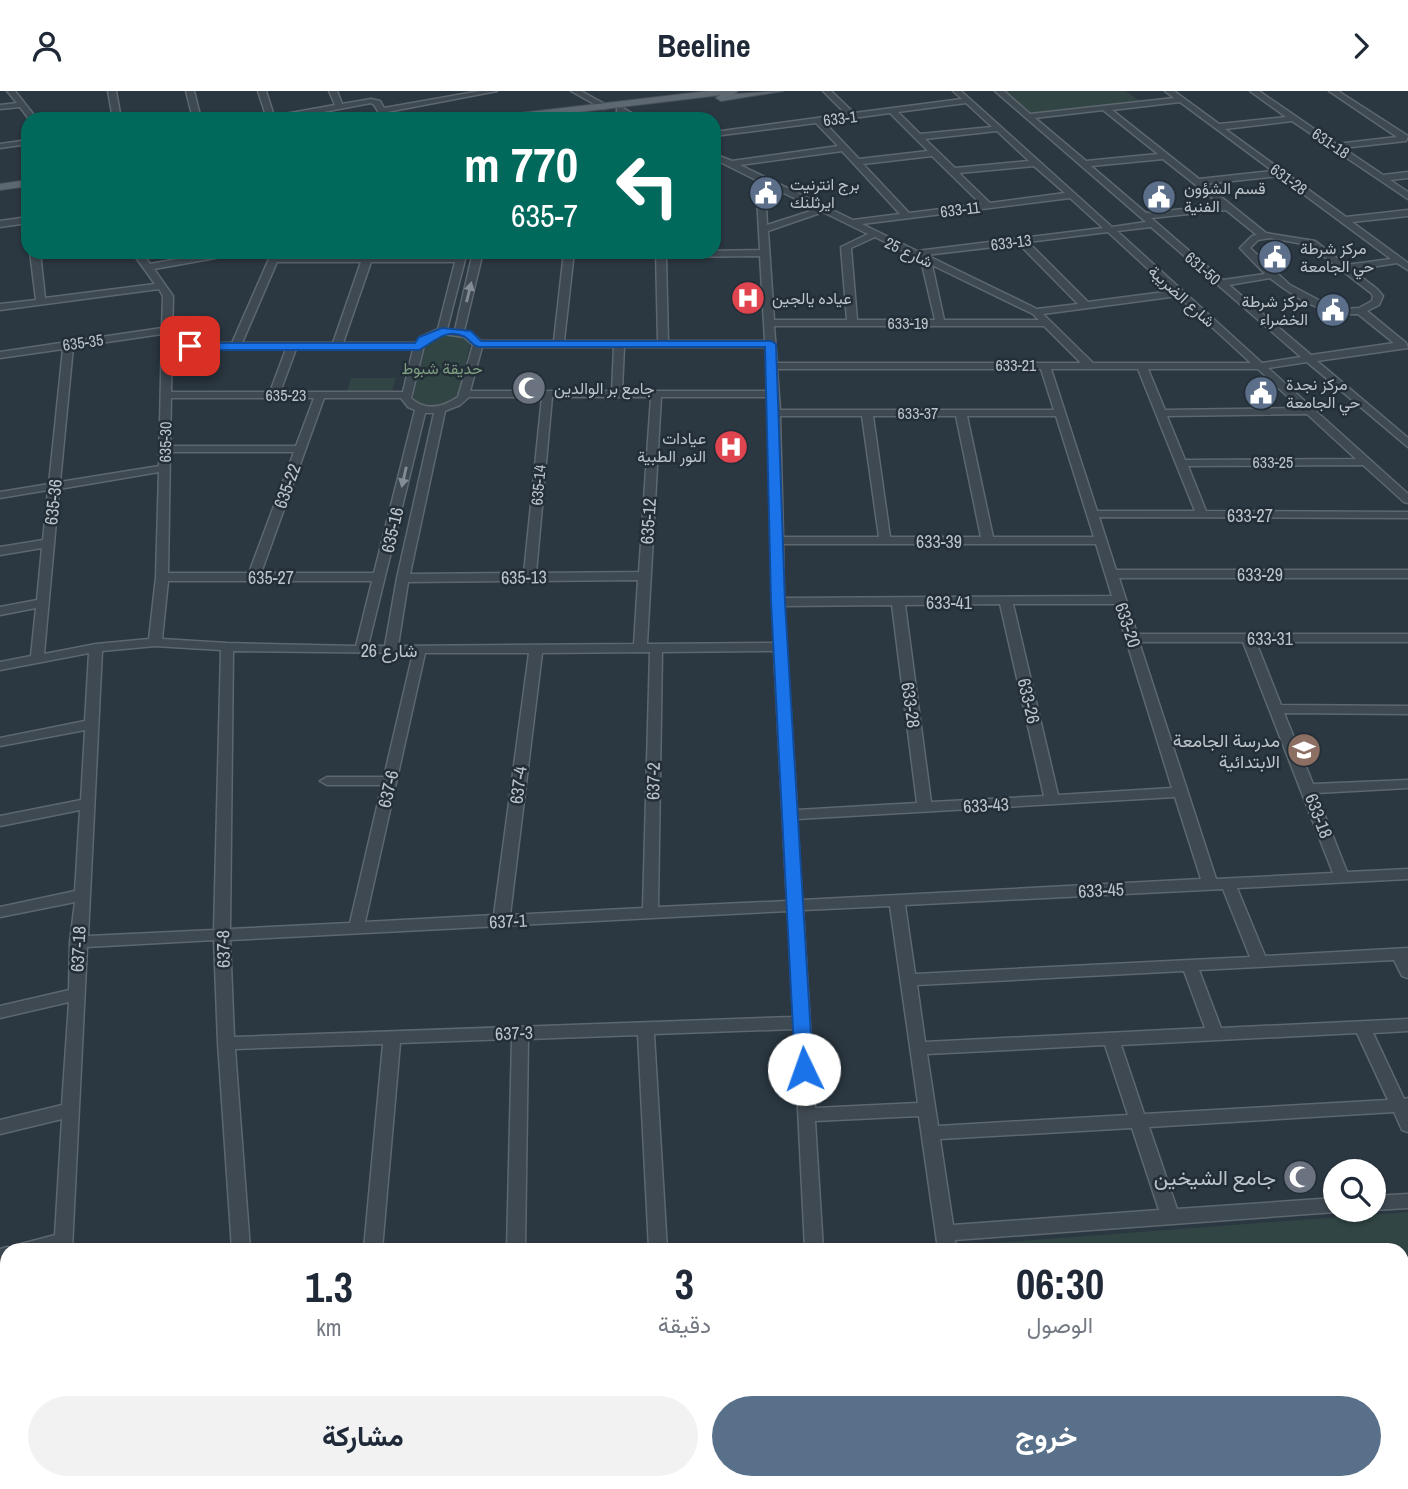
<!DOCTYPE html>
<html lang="ar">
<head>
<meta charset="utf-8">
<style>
	body { margin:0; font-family:"Archivo Narrow",Vazirmatn,sans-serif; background:#f2f2f3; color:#1f2937; direction:rtl; height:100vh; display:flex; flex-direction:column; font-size:26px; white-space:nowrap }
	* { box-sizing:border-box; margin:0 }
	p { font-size:23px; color:#747a83 }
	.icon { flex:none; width:38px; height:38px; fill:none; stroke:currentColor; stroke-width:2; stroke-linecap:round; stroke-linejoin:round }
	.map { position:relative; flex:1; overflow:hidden; direction:ltr }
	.drawer { position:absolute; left:0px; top:1152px; width:1409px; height:247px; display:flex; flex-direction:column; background:#fff; border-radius:21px 21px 0 0; box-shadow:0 2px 5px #0004; direction:rtl }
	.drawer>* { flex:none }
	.top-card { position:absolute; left:21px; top:21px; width:700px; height:147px; border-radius:21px; box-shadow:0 2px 5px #0004; direction:rtl; background:#00695c; color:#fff; overflow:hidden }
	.controls { position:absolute; left:1323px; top:1068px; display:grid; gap:14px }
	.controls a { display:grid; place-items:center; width:63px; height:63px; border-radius:50%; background:#fff; box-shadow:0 2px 5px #0004; font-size:35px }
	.pin { position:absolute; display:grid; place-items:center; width:60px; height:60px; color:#fff; margin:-30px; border-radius:14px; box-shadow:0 4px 10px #0006 }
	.me { position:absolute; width:77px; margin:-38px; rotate:357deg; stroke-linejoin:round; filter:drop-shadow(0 0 5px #0008) }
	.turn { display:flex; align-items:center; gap:24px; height:147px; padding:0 28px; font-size:32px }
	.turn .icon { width:91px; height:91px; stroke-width:2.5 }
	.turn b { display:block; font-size:49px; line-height:60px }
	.eta { display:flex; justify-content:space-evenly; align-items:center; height:119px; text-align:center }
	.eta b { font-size:42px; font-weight:700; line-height:49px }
	.primary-button { display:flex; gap:14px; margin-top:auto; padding:14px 28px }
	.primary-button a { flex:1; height:80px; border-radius:42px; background:#587089; color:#fff; font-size:28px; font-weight:700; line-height:80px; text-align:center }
	.primary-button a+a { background:#f2f2f3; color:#1f2937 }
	header { display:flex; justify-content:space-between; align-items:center; height:91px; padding:0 28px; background:#fff; font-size:32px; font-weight:700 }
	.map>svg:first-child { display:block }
</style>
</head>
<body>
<header><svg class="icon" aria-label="forward" viewBox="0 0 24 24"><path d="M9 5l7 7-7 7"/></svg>Beeline<svg class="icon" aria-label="person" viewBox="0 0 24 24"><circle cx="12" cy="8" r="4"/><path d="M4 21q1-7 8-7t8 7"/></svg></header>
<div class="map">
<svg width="1408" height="1398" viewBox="0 0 1408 1398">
	<rect width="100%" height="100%" fill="#2b3741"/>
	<!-- green -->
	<path fill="#304544" d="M1004 0H1126L1141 11 1030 23Z
		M453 244 468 249 470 254 458 304C446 317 429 318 415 310L413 304 427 251 439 245Z
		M351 287H396L392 300H347Z
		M1408 1121V1398H996L995 1391H1402V1158H964V1154Z"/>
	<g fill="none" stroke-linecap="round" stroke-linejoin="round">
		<!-- minor casing -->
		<g stroke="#5d676f" stroke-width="3">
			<path id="minor" d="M7 0H15L37 28H29L20 16 0 18V14L17 12Z
				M108 0H116L121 28H113Z
				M186 0H194L201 28H193Z
				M258 0H266L274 25 335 14 329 0H337L342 13 371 8 380 10 384 17 480 0H497L387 21 391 28H383L374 14 371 12 286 28H267Z
				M571 0H581L610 16 603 18Z
				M823 0H831L854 22 962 8 953 0H961L1112 136 1146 131 995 0H1004L1030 23 1174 7 1165 0H1174L1219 33 1286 26 1250 0H1259L1336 53 1397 46 1329 0H1338L1408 45 1406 50 1343 57 1383 84 1408 81V87L1390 89 1408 101V108L1292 30 1225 38 1346 126 1408 119V125L1352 131 1408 172V179L1397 172 1352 179 1377 198 1383 205 1379 214 1367 220 1406 252 1408 257 1317 270 1408 347V356L1307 271 1268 277 1408 403V412L1404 411 1363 374 1188 375 1206 420 1408 421V427L1099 426 1116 479H1408V487H1119L1137 543H1408V551H1256L1281 614 1408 615V623L1284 622 1313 693 1408 689V697L1316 702 1347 781 1408 778V788L1237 797 1265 865 1408 857V887L1402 885 1394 869 1199 879 1221 937 1408 928V940L1373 942 1404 1008 1408 1007V1041L1402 1039 1394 1021 1149 1036 1177 1118 1335 1107V1118H1342L1335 1121 955 1149 956 1158H938L919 1025 815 1030 823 1158H805L794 938 654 943 667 1158H649L638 944 528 948 525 1158H507L512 948 400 952 382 1158H364L383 953 235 958 250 1158H232L218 952 214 849 87 856 72 1158H18L21 1153 55 1144 62 1028 0 1043V1029L62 1014 69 911 0 927V915L69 899 70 851 75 811 0 826V816L75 800 80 719 0 735V725L81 709 85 639 0 655V647L85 630 89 562 0 579V571L31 565 36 517 0 524V516L37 509 42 457 0 464V456L43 449 48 399 0 407V401L49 393 63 258 0 267V261L162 237 163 205 159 198 0 219V213L36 209 30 161H40L45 207 155 193 132 161H142L150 173 217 161H237L232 164 154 178 173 205 172 252H232L272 161H282L280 165H456L457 161H467L447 238 455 239 473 161H483L464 240 470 241 481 250H554L564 161H574L564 250H658L656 161 760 159 756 89 714 68V63L732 70 838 55 816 32 714 45V41L846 23ZM1180 11 1273 80 1199 88 1112 19ZM966 12 992 36 920 43 898 21ZM1103 19 1158 63 1086 70 1035 27ZM890 22 928 60 859 68 824 31ZM997 40 1029 70 955 77 925 48ZM842 60 900 123 853 129 740 74ZM932 65 981 113 909 122 863 73ZM1163 68 1221 114 1146 122 1091 75ZM1034 75 1065 102 990 112 959 82ZM1279 85 1391 168 1346 174 1315 150 1266 142 1205 93ZM765 93 817 118 767 134ZM1070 107 1103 137 917 160 862 133ZM1226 119 1257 144 1252 145 1240 157 1265 183 1223 189 1151 127ZM823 121 868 143 841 156 847 229H774L768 140ZM1151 136 1301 266 1262 272 1117 140ZM1108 141 1172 200 1088 211 1028 151ZM875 146 921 169 935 229H857L851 157ZM1270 147 1309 154 1371 202 1373 205 1372 210 1359 217 1343 218 1328 214 1290 194 1250 157 1258 149ZM1019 153 1078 213 1037 218 926 164ZM760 165 765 250H668L666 166ZM277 171H361L333 252H242ZM371 171H455L438 238 420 246 416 252H343ZM932 174 1033 223 1039 229H944ZM1270 187C1297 208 1324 225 1358 223L1394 252 1311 264 1229 194ZM1178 205 1251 272H1093L1043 223ZM774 235H1044L1081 272H777ZM162 243 159 375 60 391 73 256ZM443 243 464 246 473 254 458 306C443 316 426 321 411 307L424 255 427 250ZM482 256H614L612 300H470ZM624 256H766L768 300H622ZM172 258H286L270 301H171ZM296 258H413L403 301H280ZM777 278H1041L1054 319H780ZM1051 278H1138L1195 420H1097ZM1148 278H1258L1300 317 1165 319ZM469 306H542L524 482 410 483 445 320 460 314ZM552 306H651L639 481 536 482ZM661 306H769L774 552 647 553ZM171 307H314L296 355H170ZM324 307H401L408 316 415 319 374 482H261ZM425 322H434L397 487 385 555H368ZM1307 323 1356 368 1185 369 1167 325ZM780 325H862L879 446H783ZM873 325H956L981 446H890ZM967 325H1056L1094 446H993ZM170 361H294L249 482H168ZM159 381 156 486 149 548 96 553 44 563 59 398ZM783 453H1096L1112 505 784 507ZM638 489 634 553 398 555 408 491ZM168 490H372L356 555 227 552 162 548ZM1000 513 1044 705 931 711 905 514ZM1013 513H1115L1172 697 1058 704ZM892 514 917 712 797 719 784 515ZM1139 551H1243L1333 782 1216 788ZM155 555 221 559 214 839 88 845 102 560ZM233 560 413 562 384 686H327L320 690 327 694H382L350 832 230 838ZM774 560 787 810 658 816 662 561ZM650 561 643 817 510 824 542 562ZM425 562H529L494 824 365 831ZM1175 706 1201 788 802 809 797 728ZM1223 798 1250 866 915 883 905 814ZM890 815 918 1012 815 1017 803 819ZM788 820 793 926 234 946 230 849ZM1184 880 1205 937 925 951 917 894ZM1357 942 1388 1009 1144 1023 1121 954ZM1105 954 1128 1024 938 1035 927 963ZM1132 1037 1159 1119 953 1134 940 1048Z
				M617 17H623L642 28H632L617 21Z
				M28 49V53L0 57V53Z
				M28 126V132L0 136V130Z
				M1408 1103V1117L1374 1119 1371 1118H1374V1105Z
				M7 1156 13 1158H7V1172L0 1174V1158Z
				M7 1305V1323L0 1325V1307Z
				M40 1391H60V1398H40Z
				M222 1391H242V1398H222Z
				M817 1391H837V1398H817Z
				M966 1391H986L987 1398H967Z"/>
		</g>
		<!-- major casing -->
		<g stroke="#48525b" stroke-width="2">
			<path id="major" d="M709 0H738L734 3 783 0 721 10 716 7 720 4 521 28H491L496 25Z
				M28 89V95L0 99V93Z"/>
		</g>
		<!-- minor -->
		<use href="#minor" fill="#3f4951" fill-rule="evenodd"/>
		<!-- major -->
		<use href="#major" fill="#5d6871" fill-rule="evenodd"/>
	</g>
	<!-- one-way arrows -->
	<defs><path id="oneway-solid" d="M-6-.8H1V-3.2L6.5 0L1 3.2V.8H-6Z" transform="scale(1.75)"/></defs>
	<g fill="#848d94">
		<use href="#oneway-solid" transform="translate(469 201) rotate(-76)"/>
		<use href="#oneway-solid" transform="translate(404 386) rotate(103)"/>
	</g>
	<!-- route -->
	<path fill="#1a73e8" stroke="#114b97" stroke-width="2" d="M442 237 471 240 481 250H771L776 253 785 511 813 978 811 983H797L795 978 771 511 765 256H478C472 254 470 249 465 246 446 236 433 252 419 259H190L184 255 190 252H415L419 246Z"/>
	<!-- icons -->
	<defs>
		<g id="civic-disc" transform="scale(1.75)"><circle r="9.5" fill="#5c6f8a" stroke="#232e37"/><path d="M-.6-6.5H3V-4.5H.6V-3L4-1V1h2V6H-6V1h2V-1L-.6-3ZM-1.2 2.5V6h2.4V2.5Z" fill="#fff"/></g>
		<g id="hospital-disc" transform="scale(1.75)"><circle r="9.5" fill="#e0444e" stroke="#232e37"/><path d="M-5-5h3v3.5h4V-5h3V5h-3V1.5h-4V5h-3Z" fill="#fff"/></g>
		<g id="mosque-disc" transform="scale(1.75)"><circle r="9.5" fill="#6b7280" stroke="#232e37"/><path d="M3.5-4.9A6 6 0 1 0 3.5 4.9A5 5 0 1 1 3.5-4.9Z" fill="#fff"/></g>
		<g id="university-disc" transform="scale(1.75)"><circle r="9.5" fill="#8d6e63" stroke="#232e37"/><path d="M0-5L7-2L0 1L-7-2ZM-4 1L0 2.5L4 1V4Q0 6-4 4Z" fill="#fff"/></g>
	</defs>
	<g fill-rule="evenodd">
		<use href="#civic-disc" x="766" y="102"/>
		<use href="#civic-disc" x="1159" y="106"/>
		<use href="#civic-disc" x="1275" y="166"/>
		<use href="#hospital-disc" x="748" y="207"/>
		<use href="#civic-disc" x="1333" y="219"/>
		<use href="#mosque-disc" x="529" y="297"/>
		<use href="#civic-disc" x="1261" y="302"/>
		<use href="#hospital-disc" x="731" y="356"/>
		<use href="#university-disc" x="1304" y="659"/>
		<use href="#mosque-disc" x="1300" y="1086"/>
	</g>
	<g text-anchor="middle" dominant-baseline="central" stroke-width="5" stroke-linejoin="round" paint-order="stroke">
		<!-- far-street labels -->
		<g font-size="16" fill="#bcc4cb" stroke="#232e37">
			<text transform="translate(840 27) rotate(-7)">633-1</text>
			<text transform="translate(1331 52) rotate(34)">631-18</text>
			<text transform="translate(1289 88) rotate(36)">631-28</text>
			<text transform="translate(960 118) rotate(-7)">633-11</text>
			<text transform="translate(1011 151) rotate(-7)">633-13</text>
			<text transform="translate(909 161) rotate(25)">شارع 25</text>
			<text transform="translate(1203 177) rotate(41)">631-50</text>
			<text transform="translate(1182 205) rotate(42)">شارع الضريبة</text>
			<text x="908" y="232">633-19</text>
			<text transform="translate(83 251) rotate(-8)">635-35</text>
			<text x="1016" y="274">633-21</text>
			<text x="286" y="304">635-23</text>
			<text x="918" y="322">633-37</text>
			<text transform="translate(165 351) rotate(-89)">635-30</text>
			<text x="1273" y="371">633-25</text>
			<text transform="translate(538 394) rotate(-85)">635-14</text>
		</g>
		<!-- far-poi labels -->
		<g font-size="16" fill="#bcc4cb" stroke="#232e37" text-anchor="start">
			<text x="790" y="93">برج انترنيت<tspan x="790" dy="18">ايرثلنك</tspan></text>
			<text x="1184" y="97">قسم الشؤون<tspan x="1184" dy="18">الفنية</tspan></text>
			<text x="1300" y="157">مركز شرطة<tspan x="1300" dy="18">حي الجامعة</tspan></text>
			<text x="772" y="207">عياده يالجين</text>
			<text x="1308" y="210" text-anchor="end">مركز شرطة<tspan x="1308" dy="18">الخضراء</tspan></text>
			<text x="1286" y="293">مركز نجدة<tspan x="1286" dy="18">حي الجامعة</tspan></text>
			<text x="554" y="297">جامع بر الوالدين</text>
			<text x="706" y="347" text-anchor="end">عيادات<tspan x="706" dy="18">النور الطبية</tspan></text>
		</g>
		<!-- far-park labels -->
		<g font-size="16" fill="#7d9e80" stroke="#232e37">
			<text x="442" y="277">حديقة شبوط</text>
		</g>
		<!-- street labels -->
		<g font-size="18" fill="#bcc4cb" stroke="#232e37">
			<text transform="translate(287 395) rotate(-70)">635-22</text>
			<text transform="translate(53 411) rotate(-84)">635-36</text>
			<text x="1250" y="424">633-27</text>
			<text transform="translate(648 430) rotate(-86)">635-12</text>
			<text transform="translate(392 439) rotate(-77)">635-16</text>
			<text x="939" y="450">633-39</text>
			<text x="1260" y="483">633-29</text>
			<text x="271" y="486">635-27</text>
			<text transform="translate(524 486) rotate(-1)">635-13</text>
			<text x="949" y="511">633-41</text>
			<text transform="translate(1128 534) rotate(72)">633-20</text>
			<text x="1270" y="547">633-31</text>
			<text x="389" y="559">شارع 26</text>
			<text transform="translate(1029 610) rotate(77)">633-26</text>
			<text transform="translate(911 614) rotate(82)">633-28</text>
			<text transform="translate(653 690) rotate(-89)">637-2</text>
			<text transform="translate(518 694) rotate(-83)">637-4</text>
			<text transform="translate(388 698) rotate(-77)">637-6</text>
			<text transform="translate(986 714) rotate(-3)">633-43</text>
			<text transform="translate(1319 725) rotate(69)">633-18</text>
			<text transform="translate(1101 799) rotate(-3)">633-45</text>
			<text transform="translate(508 830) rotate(-3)">637-1</text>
			<text transform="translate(78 858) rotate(-87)">637-18</text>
			<text transform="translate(223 858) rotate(-91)">637-8</text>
			<text transform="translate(514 942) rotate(-2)">637-3</text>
		</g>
		<!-- poi labels -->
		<g font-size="18" fill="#bcc4cb" stroke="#232e37" text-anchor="end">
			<text x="1280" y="649">مدرسة الجامعة<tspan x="1280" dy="21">الابتدائية</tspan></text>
		</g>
		<!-- near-poi labels -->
		<g font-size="21" fill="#bcc4cb" stroke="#232e37" text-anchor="end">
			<text x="1276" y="1086">جامع الشيخين</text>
		</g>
	</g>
</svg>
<div class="controls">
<a><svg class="icon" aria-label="search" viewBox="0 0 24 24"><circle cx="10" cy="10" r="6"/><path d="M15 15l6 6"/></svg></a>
</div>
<div class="pin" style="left:190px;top:255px;background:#d93025"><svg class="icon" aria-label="arrive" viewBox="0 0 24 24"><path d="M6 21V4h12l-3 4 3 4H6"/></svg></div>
<svg class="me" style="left:804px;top:978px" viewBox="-20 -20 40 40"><circle r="19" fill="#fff"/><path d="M0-13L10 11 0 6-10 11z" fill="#1a73e8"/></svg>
<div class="top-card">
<div class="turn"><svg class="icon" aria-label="left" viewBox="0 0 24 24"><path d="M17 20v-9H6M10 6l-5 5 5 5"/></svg><div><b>770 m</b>635-7</div></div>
</div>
<section class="drawer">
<div class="eta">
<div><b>06:30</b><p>الوصول</p></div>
<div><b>3</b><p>دقيقة</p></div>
<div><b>1.3</b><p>km</p></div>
</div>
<div class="primary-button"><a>خروج</a><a>مشاركة</a></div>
</section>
</div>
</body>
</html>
